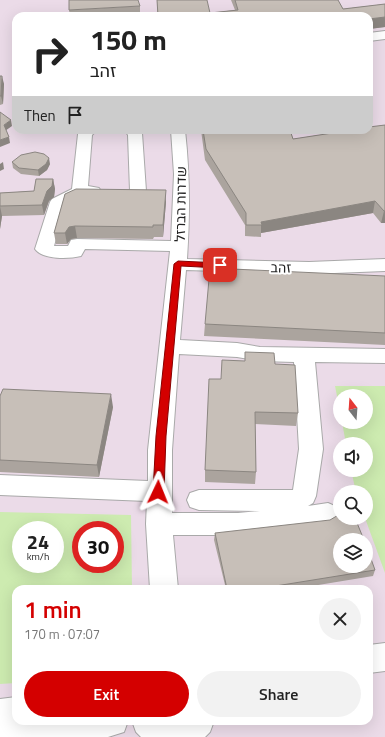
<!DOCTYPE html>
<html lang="en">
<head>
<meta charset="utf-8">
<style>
	body { margin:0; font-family:"Titillium Web",Heebo,sans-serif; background:#f2f2f2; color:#222; height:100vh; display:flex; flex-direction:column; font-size:15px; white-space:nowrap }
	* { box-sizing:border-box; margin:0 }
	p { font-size:13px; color:#767676 }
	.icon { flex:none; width:22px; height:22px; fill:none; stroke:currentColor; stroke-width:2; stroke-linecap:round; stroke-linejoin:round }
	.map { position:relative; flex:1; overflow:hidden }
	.panel { position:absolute; left:12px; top:585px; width:361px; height:140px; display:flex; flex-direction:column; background:#fff; border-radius:12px; box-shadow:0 4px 16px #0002 }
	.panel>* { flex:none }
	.banner { position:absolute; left:12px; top:12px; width:361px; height:122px; border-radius:12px; box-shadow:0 4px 16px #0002; background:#fff; color:#222; overflow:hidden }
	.needle { width:26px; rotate:343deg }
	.buttons { position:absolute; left:333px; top:389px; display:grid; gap:8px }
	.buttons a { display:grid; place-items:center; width:40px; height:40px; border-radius:50%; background:#fff; box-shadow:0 4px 16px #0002; font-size:20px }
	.speed { position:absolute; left:12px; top:521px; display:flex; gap:8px; font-size:20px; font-weight:700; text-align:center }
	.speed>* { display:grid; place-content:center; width:52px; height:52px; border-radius:50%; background:#fff; box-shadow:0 4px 16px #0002; line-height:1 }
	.speed small { font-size:10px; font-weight:400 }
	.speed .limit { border:6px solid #d22; background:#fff; color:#111 }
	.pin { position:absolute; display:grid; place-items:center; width:34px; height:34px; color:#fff; margin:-17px; border-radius:8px; box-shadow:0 2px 6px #0006 }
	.me { position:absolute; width:44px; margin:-22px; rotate:2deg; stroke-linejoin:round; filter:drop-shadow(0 0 3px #0008) }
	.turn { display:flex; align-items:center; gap:14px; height:84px; padding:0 12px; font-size:18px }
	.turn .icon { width:52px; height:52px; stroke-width:2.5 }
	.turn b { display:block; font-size:28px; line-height:34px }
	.then { display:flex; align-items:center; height:38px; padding:0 12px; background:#0003; gap:8px; font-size:15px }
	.round { display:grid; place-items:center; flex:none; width:42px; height:42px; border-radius:21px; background:#f2f2f2 }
	.headline { display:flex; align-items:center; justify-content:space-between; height:68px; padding:0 12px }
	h1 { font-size:24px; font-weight:600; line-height:30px; color:#d40000 }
	.primary-button { display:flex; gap:8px; margin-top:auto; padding:8px 12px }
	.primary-button a { flex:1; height:46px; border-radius:24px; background:#d40000; color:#fff; font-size:16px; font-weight:600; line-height:46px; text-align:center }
	.primary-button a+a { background:#f2f2f2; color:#222 }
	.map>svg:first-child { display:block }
</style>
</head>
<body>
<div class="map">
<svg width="385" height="737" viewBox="0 0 385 737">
	<rect width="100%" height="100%" fill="#f2efe9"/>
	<!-- industrial -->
	<path fill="#ebdbe8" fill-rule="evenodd" d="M0 0H385V737H0ZM16 16H369V130H16ZM340 396H366V422H340ZM340 444H366V470H340ZM340 492H366V518H340ZM21 530H55V564H21ZM81 530H115V564H81ZM340 540H366V566H340ZM16 589H369V721H16Z"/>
	<!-- grass -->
	<path fill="#cdebb0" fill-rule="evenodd" d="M335 386H385V573L365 518 366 492H356L351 470H366V444H346L342 422H366V396H340V411Z
		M0 512 131 515 132 589H16V683L0 684ZM21 530H55V564H21ZM81 530H115V564H81Z"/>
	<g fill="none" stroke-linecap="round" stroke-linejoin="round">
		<!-- minor casing -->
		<g stroke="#a9a9a9" stroke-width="2">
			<path id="minor" d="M385 31V39L369 41V33Z
				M81 130H97L92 135 88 186 99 188 101 191 99 194 83 196 65 205 54 246H68L71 240 77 239 171 241 174 174 171 130H185C190 175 190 214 187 259L309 262 385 259V271L309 274 186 270 180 340 237 343 260 347 385 349V363L315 362 323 449 316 496 313 503 308 506 328 503 337 507 340 513 337 521 328 525 238 535H173L178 589H150L146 524 147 501 0 495V475L148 481V450L170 251 85 249 81 256C69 259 43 260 35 249L50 202 52 199 72 189 78 134ZM179 354 237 357 260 361 294 362 299 449 293 490H199L190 493 187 500 190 507 199 510 260 511 238 513H172V450Z
				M124 130H140L142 133 146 191 144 194 138 196 132 194 130 191 128 135Z
				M385 643V671L369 673V645Z
				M16 697V721H128L124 732 108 737H0V699Z
				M132 721H214L210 732 205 737H141L136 732Z"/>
		</g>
		<!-- minor -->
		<use href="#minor" fill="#fff" fill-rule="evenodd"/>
	</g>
	<!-- wall -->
	<path fill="#aba49e" d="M157 0 210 13 235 10 231 0H338L343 9 385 4V27L369 29V16H158Z
		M140 6V14L97 16H70L69 10Z
		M0 76 4 84 3 104 0 105Z
		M385 125V223H381L373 213 261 233V237L245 236V225L205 160 201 130H290L293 139Z
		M12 162 50 164 47 170 39 176 21 174 13 168Z
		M53 179 55 189 54 197 49 201 44 215 2 216 0 229V193L34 191Z
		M65 194 166 202 163 237H154L153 239 77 238 71 239 67 244H56L54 233Z
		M385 276V345L204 336 205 324Z
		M245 352 275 364 298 413 296 426 255 424 256 472 255 484 205 482V470L221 379 245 361Z
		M0 396 113 407 99 477 0 472Z
		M215 533 375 570 373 576 294 589H226L214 540Z"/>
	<!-- shaded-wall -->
	<path fill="#8b8681" d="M385 17V27L369 29V19Z
		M2 76 4 84 3 104 1 96Z
		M11 120 12 126 5 131 4 125Z
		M9 137 10 143 0 147V140Z
		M49 158 50 164 47 170 39 176 38 170Z
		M3 162 4 169 0 171V164Z
		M53 179 55 189 54 197 49 201 44 215 42 205 47 191Z
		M166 190V202L163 237V225Z
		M375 201 373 213 261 233V222Z
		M0 206 2 216 0 229Z
		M384 211H385V223H381Z
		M75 226 77 238 71 239 67 244 65 233 69 227Z
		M111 394 113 407 99 477 97 465Z"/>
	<!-- building -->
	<path fill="#c7bfb8" stroke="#8b8681" d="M69 0H138L140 6 69 10Z
		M157 0H207L210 13 238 10 235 0H338L343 9 385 4V17L369 19V16H158Z
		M0 76H2L1 96H0Z
		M0 112 11 120 4 125 9 137 0 140Z
		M385 125V211H384L375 201 261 222 262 225H246V213L206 149 203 130H290L293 139 352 130H369V127Z
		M35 152 44 154 49 158 46 164 38 170 19 168 12 162 21 155Z
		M36 179H53L52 186 47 191 42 205 0 206V193L34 191Z
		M76 189 166 190 163 225H153V227L75 226 69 227 65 233H54L65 194Z
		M210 268 385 276V333L205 324Z
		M245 352 274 353 275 364 295 365 298 413 255 412 256 472 205 470 209 379H221L222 360 245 361Z
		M3 389 111 394 97 465 0 460V396Z
		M340 514V518H355L364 540H340V566H366V545L375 570 257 589H227L215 533 330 520Z"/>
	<!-- route -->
	<path fill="#d40000" stroke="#8a0000" d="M178 261 220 263 224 265 220 268 181 266 166 436 164 492 162 495 158 496 155 495 153 492 156 436 174 264Z"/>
	<g text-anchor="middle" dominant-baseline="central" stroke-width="4" stroke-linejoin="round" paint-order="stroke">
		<!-- street labels -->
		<g font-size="14" fill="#222" stroke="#fff">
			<text transform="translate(180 204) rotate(-89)">שדרות הברזל</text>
			<text transform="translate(281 267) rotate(1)">זהב</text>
		</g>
	</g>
</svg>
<div class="buttons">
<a><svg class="needle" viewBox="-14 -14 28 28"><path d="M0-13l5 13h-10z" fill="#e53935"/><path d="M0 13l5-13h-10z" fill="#767676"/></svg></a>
<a><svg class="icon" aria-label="sound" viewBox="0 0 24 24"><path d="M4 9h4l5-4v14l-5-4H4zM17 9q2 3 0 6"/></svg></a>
<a><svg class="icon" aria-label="search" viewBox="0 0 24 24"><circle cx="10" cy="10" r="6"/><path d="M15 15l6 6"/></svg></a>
<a><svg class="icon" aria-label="layers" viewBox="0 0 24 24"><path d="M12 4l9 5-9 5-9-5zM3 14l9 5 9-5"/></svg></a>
</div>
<div class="speed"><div>24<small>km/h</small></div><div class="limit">30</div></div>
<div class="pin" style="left:220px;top:265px;background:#d93025"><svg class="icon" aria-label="arrive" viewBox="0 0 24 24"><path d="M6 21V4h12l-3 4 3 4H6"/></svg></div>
<svg class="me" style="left:158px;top:492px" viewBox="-20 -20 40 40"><path d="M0-17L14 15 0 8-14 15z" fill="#d40000" stroke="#fff" stroke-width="4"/></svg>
<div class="banner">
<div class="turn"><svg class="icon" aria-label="right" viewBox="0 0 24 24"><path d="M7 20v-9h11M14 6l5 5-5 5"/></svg><div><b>150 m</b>זהב</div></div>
<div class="then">Then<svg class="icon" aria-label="arrive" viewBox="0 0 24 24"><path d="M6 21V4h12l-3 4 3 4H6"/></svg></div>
</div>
<section class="panel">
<div class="headline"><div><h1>1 min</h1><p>170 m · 07:07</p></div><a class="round"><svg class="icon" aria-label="close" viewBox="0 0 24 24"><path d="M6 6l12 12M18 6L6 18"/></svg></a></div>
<div class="primary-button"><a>Exit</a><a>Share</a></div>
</section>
</div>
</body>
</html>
